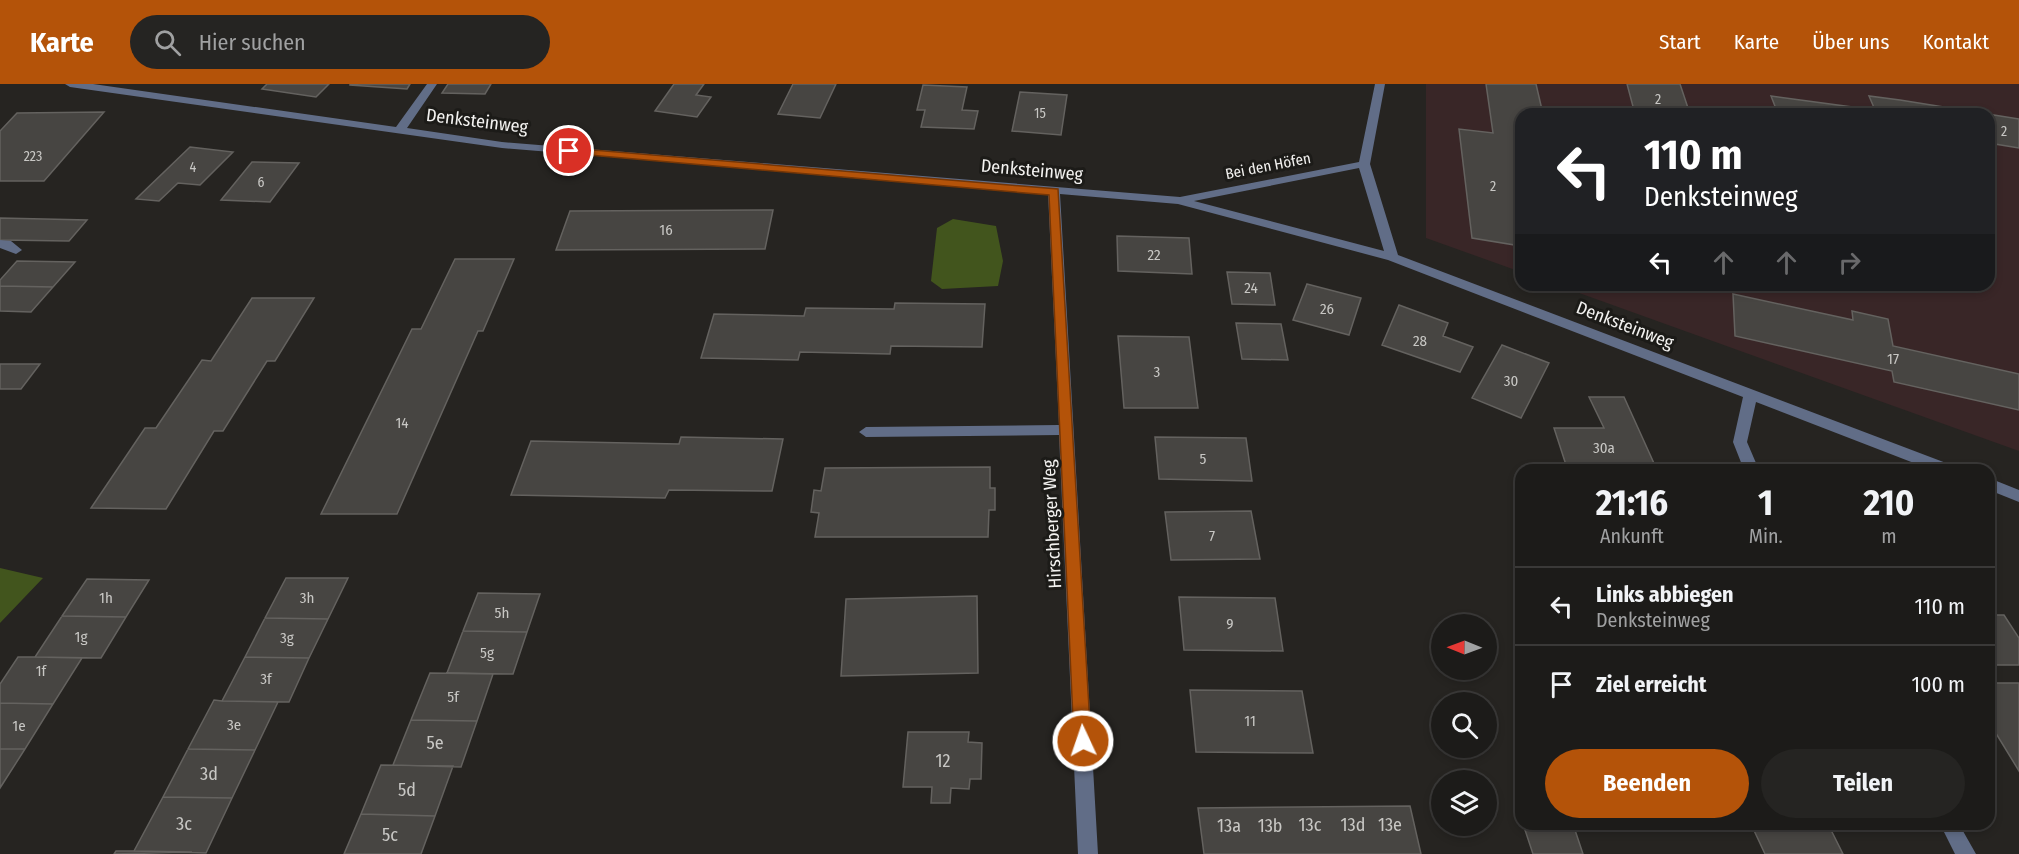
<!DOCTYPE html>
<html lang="de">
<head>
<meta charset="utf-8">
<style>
	body { margin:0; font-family:"Fira Sans Condensed",sans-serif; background:#252422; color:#f1f3f6; height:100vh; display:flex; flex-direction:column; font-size:22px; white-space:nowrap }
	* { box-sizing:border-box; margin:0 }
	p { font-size:20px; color:#a0a1a2 }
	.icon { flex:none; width:33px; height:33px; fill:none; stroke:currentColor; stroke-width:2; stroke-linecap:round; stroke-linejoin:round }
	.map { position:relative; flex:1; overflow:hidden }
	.sheet { position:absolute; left:1515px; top:380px; width:480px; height:366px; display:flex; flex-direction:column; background:#1c1b19; border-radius:18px; box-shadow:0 3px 9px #0003,0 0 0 2px #3a3938 }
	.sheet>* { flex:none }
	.hud { position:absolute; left:1515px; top:24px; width:480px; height:183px; border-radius:18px; box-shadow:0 3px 9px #0003,0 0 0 2px #3a3938; background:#202124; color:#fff; overflow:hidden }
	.needle { width:39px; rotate:271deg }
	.buttons { position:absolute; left:1431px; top:530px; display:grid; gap:12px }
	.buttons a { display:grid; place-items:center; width:66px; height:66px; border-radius:50%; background:#1c1b19; box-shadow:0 3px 9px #0003,0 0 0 2px #3a3938; font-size:30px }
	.pin { position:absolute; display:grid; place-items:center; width:51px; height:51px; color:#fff; margin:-26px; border:3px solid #fff; border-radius:50%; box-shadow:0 2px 6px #0007 }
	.me { position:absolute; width:66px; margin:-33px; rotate:357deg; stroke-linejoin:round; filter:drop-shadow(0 0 4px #0008) }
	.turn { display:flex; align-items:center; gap:21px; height:126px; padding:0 30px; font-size:27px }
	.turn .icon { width:78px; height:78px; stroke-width:2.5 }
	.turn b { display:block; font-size:42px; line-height:51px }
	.lanes { display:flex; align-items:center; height:57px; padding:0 30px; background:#0003; justify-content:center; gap:30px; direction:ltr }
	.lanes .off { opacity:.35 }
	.eta { display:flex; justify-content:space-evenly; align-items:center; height:102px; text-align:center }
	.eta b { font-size:36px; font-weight:700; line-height:42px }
	.primary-button { display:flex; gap:12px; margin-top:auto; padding:12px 30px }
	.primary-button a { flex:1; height:69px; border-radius:36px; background:#b45309; color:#fff; font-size:24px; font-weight:700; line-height:69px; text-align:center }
	.primary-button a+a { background:#252422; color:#f1f3f6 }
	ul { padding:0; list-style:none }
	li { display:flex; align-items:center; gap:18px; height:78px; padding:0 30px; border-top:2px solid #3a3938 }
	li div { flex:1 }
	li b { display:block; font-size:22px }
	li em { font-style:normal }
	header { display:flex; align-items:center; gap:36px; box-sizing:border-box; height:84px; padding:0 30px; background:#b45309; color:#fff }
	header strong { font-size:28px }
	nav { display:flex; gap:33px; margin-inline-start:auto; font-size:21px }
	.search { width:420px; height:54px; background:#252422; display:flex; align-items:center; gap:15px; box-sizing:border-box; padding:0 21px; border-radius:33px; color:#a0a1a2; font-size:22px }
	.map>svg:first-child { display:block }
</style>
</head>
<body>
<header>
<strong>Karte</strong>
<div class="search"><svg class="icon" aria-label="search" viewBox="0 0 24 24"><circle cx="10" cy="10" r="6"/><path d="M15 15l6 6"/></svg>Hier suchen</div>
<nav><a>Start</a><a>Karte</a><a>Über uns</a><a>Kontakt</a></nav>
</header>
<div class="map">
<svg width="2019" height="770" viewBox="0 0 2019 770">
	<rect width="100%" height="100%" fill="#262421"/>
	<!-- education -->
	<path fill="#392627" d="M1426 0H2019V367L1557 201H1989V30H1521V188L1426 154Z"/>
	<!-- green -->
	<path fill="#42551d" d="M953 135 996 142 1003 177 998 202 942 205 931 197 937 144Z
		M0 484 43 494 0 539Z"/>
	<!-- building -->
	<path fill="#474542" stroke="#64625f" stroke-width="1.5" d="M267 0H329L316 13 262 5Z
		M410 0 407 5 350 1V0Z
		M448 0H491L485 10 442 9Z
		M674 0H704L696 11 711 13 697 33 655 27Z
		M793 0H836L820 34 778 30Z
		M1486 0H1536L1543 30H1521V162L1472 154 1459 45 1493 49Z
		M1627 0H1680L1690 30H1635Z
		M923 1 967 3 962 26 978 27 974 45 921 43 925 26H917Z
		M1020 8 1067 11 1061 51 1012 47Z
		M1771 12 1875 26 1869 12 1900 16 2019 35V64L1989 59V30H1778Z
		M104 28 44 97H0V47L17 29Z
		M190 63 233 68 200 101 178 99 159 117 136 115Z
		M252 78 299 79 270 118 221 116Z
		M773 126 765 165 556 166 570 127Z
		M0 134 87 136 69 157 0 156Z
		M1117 152 1189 154 1192 190 1118 187Z
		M455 175H514L483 247H478L397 430H321L412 245H421Z
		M17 177 75 178 53 203 0 202V196Z
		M1227 188 1270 189 1275 221 1232 220Z
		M1307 200 1361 214 1349 251 1293 236Z
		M0 202 53 203 31 228 0 227Z
		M1733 210 1853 236 1852 227 1888 235 1893 262 2019 290V326L1894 298 1892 287 1735 252Z
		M252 214H314L275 277H267L223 347H214L166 425 91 424 145 344H156L202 276 211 277Z
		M895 219 985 220 982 263 891 262 890 270 800 268 798 276 701 274 714 230 804 232 806 224 894 225Z
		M1399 221 1448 239 1443 252 1473 263 1460 288 1382 261Z
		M1236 239 1281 240 1288 276 1242 275Z
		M1118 252 1189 253 1198 324H1124Z
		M1502 261 1549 279 1521 334 1472 314Z
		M0 280H40L21 305H0Z
		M1589 313H1624L1657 386 1567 384 1554 344H1604Z
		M681 353 783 355 772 407 669 406 665 414 511 411 531 357 679 360Z
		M1155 353 1246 354 1252 397 1159 395Z
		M990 383V404H995V426H989L988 453H815L819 429 811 428 814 406 821 407 825 384Z
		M1251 427 1260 475 1171 476 1165 428Z
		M286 494H348L328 535 265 534Z
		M87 495 149 496 126 533 62 532Z
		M478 509 540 510 527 548 463 547Z
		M977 512 978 589 841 592 846 515Z
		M1179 513 1275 514 1283 567 1184 566Z
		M1989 531H2004L2019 554V581H1989Z
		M62 532 126 533 101 574 35 573Z
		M265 534 328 535 309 574 245 573Z
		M463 547 527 548 513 590 447 589Z
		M18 573H35L82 574 53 620 0 619V600Z
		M245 573 309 574 289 618 222 617Z
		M430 589 493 590 477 637 411 636Z
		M1989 599H2019V687L1989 638Z
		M1190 606 1302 607 1313 669 1196 668Z
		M214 616 222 617 278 618 255 666 188 665Z
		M0 619 53 620 25 665H0Z
		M411 636 477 637 461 683 393 681Z
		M908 648H969L968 658 982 659 981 695H970L969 705 951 704 950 719H931L932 703H903Z
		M0 665H25L0 704Z
		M188 665 255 666 232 714 163 713Z
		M381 681 453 682 435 732 361 730Z
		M163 713 232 714 206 769 134 767Z
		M1410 722 1421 770H1204L1198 724Z
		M361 730 435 732 421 770H344Z
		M1523 740H1573L1583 770H1533Z
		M1751 740H1828L1843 770H1765Z
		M116 767H134L192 768 114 770Z"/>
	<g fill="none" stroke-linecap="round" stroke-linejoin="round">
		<!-- minor -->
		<path fill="#616d87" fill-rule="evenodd" d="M65 0H93L396 43 427 0H437L407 44 502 58 1180 113 1359 78 1375 0H1385L1370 80 1398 171 1954 382 1956 386H1932L1756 318 1747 358 1759 386H1744L1733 358 1743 313 1388 176 1178 120 1060 110 1098 770H1078L1059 351 866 353 859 348 866 343 1059 341 1048 109 502 64 70 3ZM1359 84 1384 167 1194 117Z
			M0 156 11 157 22 166 16 170 0 164Z
			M1989 394 2019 406V418L1989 406Z
			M1940 740H1959L1976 770H1955Z"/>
	</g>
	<!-- route -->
	<path fill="#b45309" stroke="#753606" stroke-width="1.5" d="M569 64 1058 105 1091 657 1089 663 1083 665 1077 663 1074 657 1049 111 566 69 564 67Z"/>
	<g text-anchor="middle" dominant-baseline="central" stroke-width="6" stroke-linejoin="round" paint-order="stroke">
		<!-- far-number labels -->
		<g font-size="14" fill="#c8c7c4">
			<text x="1658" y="15">2</text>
			<text x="1040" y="29">15</text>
			<text x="2004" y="47">2</text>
			<text x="33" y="72">223</text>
			<text x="193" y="83">4</text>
			<text x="261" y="98">6</text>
			<text x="1493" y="102">2</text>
		</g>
		<!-- far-street labels -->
		<g font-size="15" fill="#f3f2f0" stroke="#1c1b18">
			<text transform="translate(1268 82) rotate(-11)">Bei den Höfen</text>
		</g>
		<!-- number labels -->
		<g font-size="15" fill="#c8c7c4">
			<text x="666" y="146">16</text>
			<text x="1154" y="171">22</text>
			<text x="1251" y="204">24</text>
			<text x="1327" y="225">26</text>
			<text x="1420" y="257">28</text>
			<text x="1893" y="275">17</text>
			<text x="1157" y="288">3</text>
			<text x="1511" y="297">30</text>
			<text x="402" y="339">14</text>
			<text x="1604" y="364">30a</text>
			<text x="1203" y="375">5</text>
			<text x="1212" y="452">7</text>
			<text x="106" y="514">1h</text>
			<text x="307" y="514">3h</text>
			<text x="502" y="529">5h</text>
			<text x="1230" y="540">9</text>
			<text x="81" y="553">1g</text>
			<text x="287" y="554">3g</text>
			<text x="487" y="569">5g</text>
			<text x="41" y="587">1f</text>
			<text x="266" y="595">3f</text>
			<text x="453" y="613">5f</text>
			<text x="1250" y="637">11</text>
			<text x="234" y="641">3e</text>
			<text x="19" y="642">1e</text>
		</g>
		<!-- street labels -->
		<g font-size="18" fill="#f3f2f0" stroke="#1c1b18">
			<text transform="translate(477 37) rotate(7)">Denksteinweg</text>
			<text transform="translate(1032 86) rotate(5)">Denksteinweg</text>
			<text transform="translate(1625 241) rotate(21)">Denksteinweg</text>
			<text transform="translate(1052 440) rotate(-93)">Hirschberger Weg</text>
		</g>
		<!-- near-number labels -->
		<g font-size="18" fill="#c8c7c4">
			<text x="435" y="659">5e</text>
			<text x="943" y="677">12</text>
			<text x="209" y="690">3d</text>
			<text x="407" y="706">5d</text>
			<text x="184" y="740">3c</text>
			<text x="1310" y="741">13c</text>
			<text x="1353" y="741">13d</text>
			<text x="1390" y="741">13e</text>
			<text x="1229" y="742">13a</text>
			<text x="1270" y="742">13b</text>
			<text x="390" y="751">5c</text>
		</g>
	</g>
</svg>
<div class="buttons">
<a><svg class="needle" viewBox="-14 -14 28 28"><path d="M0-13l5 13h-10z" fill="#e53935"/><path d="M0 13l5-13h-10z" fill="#a0a1a2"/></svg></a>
<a><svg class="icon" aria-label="search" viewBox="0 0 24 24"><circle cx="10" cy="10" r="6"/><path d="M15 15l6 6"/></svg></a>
<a><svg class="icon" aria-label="layers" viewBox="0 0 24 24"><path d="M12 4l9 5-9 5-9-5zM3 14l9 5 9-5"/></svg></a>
</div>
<div class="pin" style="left:569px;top:67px;background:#d93025"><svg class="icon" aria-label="arrive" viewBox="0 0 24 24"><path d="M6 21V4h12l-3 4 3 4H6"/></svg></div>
<svg class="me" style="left:1083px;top:657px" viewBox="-20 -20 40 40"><circle r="17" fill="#b45309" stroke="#fff" stroke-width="3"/><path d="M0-11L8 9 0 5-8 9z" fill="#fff"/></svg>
<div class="hud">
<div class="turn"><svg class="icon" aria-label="left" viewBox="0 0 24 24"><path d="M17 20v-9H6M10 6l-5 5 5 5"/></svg><div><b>110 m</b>Denksteinweg</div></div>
<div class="lanes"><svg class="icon" aria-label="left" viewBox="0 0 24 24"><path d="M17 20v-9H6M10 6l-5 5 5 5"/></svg><svg class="icon off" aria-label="ahead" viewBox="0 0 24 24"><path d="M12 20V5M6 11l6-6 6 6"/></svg><svg class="icon off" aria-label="ahead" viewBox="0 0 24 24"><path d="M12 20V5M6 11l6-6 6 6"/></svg><svg class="icon off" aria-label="right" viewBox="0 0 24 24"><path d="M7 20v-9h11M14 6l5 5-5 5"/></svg></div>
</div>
<section class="sheet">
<div class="eta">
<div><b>21:16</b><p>Ankunft</p></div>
<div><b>1</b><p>Min.</p></div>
<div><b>210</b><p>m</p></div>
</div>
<ul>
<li><svg class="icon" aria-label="left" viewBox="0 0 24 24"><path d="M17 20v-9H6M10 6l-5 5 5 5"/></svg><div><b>Links abbiegen</b><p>Denksteinweg</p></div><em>110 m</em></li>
<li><svg class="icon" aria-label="arrive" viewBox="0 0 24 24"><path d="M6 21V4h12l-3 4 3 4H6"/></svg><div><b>Ziel erreicht</b></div><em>100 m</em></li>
</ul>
<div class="primary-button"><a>Beenden</a><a>Teilen</a></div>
</section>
</div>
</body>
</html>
